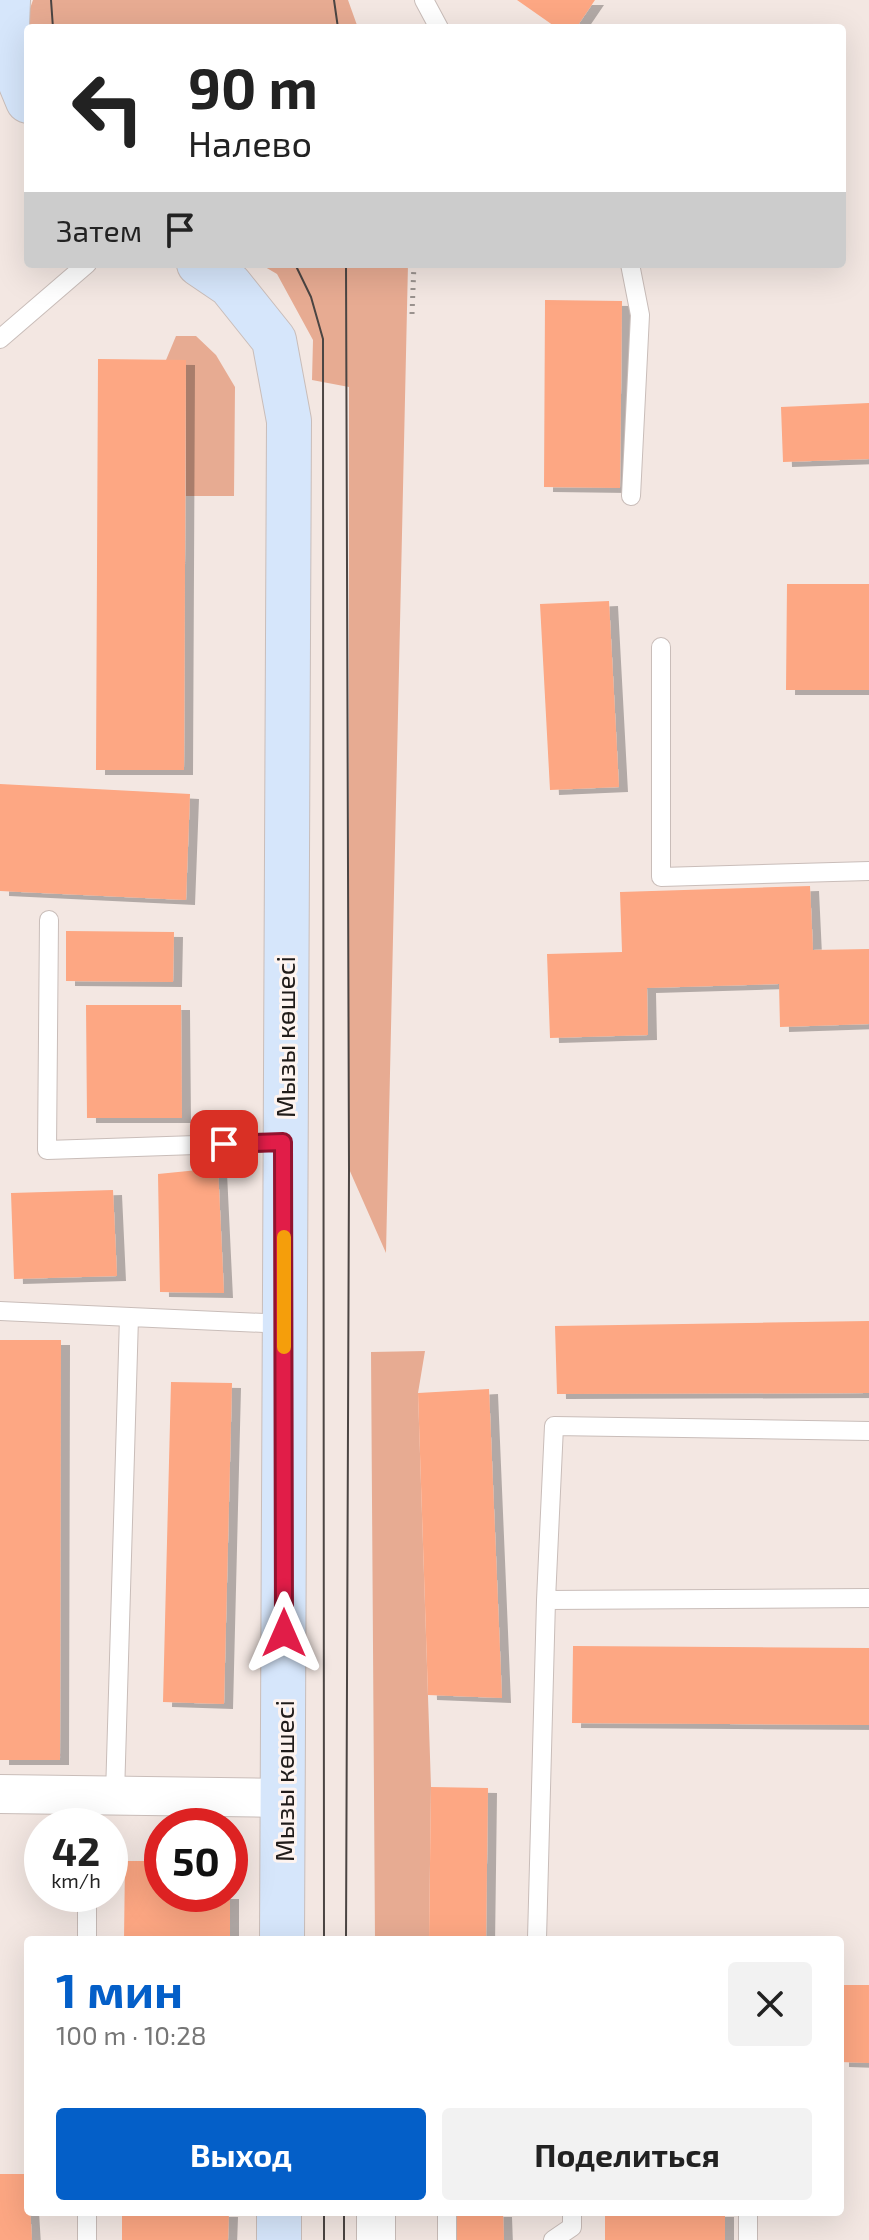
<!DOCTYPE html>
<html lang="ru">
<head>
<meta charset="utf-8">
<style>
	body { margin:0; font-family:"Exo 2",sans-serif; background:#f2f2f2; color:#222; height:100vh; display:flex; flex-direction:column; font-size:30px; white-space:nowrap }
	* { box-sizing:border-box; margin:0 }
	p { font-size:26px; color:#767676 }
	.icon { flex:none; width:44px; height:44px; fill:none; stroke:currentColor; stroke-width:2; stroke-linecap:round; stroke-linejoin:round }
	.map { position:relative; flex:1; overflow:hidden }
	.details { position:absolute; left:24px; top:1936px; width:820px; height:280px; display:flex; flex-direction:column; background:#fff; border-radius:8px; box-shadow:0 8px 32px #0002 }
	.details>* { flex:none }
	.guide { position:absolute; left:24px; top:24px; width:822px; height:244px; border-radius:8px; box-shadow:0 8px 32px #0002; background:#fff; color:#222; overflow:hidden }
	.speed { position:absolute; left:24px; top:1808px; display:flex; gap:16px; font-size:40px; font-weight:700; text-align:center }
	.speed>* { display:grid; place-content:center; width:104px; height:104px; border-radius:50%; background:#fff; box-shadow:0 8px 32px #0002; line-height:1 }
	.speed small { font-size:20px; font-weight:400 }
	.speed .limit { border:12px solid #d22; background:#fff; color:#111 }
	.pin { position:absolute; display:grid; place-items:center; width:68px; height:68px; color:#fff; margin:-34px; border-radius:16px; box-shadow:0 4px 12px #0006 }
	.me { position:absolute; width:88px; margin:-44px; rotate:0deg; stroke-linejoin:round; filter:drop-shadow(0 0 6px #0008) }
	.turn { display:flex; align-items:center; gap:28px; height:168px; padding:0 32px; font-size:36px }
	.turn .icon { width:104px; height:104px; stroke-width:2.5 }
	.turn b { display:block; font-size:56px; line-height:68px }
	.then { display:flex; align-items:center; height:76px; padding:0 32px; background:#0003; gap:16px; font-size:30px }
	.round { display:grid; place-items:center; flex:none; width:84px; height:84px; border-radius:8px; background:#f2f2f2 }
	.summary { display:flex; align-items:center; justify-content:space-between; height:136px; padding:0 32px }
	h1 { font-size:48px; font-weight:700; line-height:60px; color:#045fc8 }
	.action { display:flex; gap:16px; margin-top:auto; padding:16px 32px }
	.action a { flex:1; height:92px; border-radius:8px; background:#045fc8; color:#fff; font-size:32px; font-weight:700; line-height:92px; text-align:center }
	.action a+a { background:#f2f2f2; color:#222 }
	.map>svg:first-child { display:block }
</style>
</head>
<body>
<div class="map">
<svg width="869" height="2240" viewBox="0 0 869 2240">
	<defs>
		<filter id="shadow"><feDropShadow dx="9" dy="5" stdDeviation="0" flood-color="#0004"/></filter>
	</defs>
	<rect width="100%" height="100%" fill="#f3e7e2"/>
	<!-- green -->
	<path fill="#e7ab92" d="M33 0H348L358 28H30L27 17Z
		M260 264H408L386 1253 349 1169V387L312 380 313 340 277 274Z
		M176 336H196L216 355 235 387 234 496H186V361L166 360Z
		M425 1351 418 1393 431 1787 429 1940H375L371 1352Z"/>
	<!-- building -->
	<path fill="#fda783" filter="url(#shadow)" d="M517 0H595L576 28H557Z
		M545 300 622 301 620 488 544 487Z
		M98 359 186 360 184 770H96Z
		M869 403V459L783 462 781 407Z
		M787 584H869V690H786Z
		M609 601 619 787 550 790 540 604Z
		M0 784 190 794 186 900 0 891Z
		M810 886 813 950 869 949V1024L780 1027 779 984 647 988 648 1035 550 1038 547 954 622 952 620 892Z
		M66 931 174 932 173 982 66 981Z
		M86 1005H181L182 1118H87Z
		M218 1168 224 1293 160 1292 158 1174Z
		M113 1190 117 1276 14 1279 11 1193Z
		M869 1321V1393L557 1394 555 1326Z
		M0 1340H61L60 1760H0Z
		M171 1382 232 1383 224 1704 163 1702Z
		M489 1389 502 1698 428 1695 418 1393Z
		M573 1646 869 1648V1725L572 1723Z
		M431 1787 488 1788 486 1940H429Z
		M125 1861H162V1894H230V1940H124Z
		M840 1985H869V2063L840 2062Z
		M0 2174H28L32 2240H0Z
		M122 2212H229L228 2240H122Z
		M456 2212H503L504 2240H456Z
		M605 2212H725V2240H605Z"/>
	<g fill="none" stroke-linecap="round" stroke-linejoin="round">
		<!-- lane casing -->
		<g stroke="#c9bdb9" stroke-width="20">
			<path id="lane" d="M424 0 439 28
				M630 264 640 315 631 496
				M0 339 87 264
				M661 647V877L869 871
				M49 920 47 1150 283 1142
				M0 1311 285 1324
				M546 1600 869 1598
				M115 1795 129 1317
				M88 1826V1794
				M537 1939 546 1600 554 1426 869 1431
				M87 1940V1894
				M748 2212V2240
				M87 2240V2212
				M447 2240V2212
				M553 2240 572 2227V2212"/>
		</g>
		<!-- street casing -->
		<g stroke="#c9bdb9" stroke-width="40">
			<path id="street" d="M0 1794 283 1798
				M376 2240V2212"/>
		</g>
		<!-- secondary casing -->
		<g stroke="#c9bdb9" stroke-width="46">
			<path id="secondary" d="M8 0 6 48 28 101
				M199 264 230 285 274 340 289 421 282 1940
				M279 2240V2212"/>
		</g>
		<!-- path -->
		<path stroke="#9a928e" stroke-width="5" stroke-dasharray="2 6" stroke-linecap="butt" d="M412 314 414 264"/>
		<!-- lane -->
		<use href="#lane" stroke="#fff" stroke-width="18"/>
		<!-- street -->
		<use href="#street" stroke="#fff" stroke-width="38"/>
		<!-- secondary -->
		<use href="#secondary" stroke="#d6e6fb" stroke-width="44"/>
		<!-- tram -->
		<path stroke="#4b4543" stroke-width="2" d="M51 0 53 28
			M334 0 338 28
			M295 264 311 297 323 339 324 1940
			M346 1940 349 1169 346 264
			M324 2212V2240
			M344 2240V2212"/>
	</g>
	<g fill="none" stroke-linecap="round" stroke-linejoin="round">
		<!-- route casing -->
		<g stroke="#92132f" stroke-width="20">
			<path id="route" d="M224 1144 283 1142 284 1633"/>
		</g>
		<!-- route -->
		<use href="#route" stroke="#e11d48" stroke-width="14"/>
		<!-- slow -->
		<path stroke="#f59e0b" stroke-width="14" d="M284 1237V1347"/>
	</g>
	<g text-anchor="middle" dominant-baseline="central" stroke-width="6" stroke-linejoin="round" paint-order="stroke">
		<!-- street labels -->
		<g font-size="26" fill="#201c1a" stroke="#fef4f0">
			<text transform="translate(284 1037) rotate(-90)">Мызы көшесі</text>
			<text transform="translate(283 1781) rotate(-90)">Мызы көшесі</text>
		</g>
	</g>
</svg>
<div class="speed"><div>42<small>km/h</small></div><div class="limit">50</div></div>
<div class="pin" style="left:224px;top:1144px;background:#d93025"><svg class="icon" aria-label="arrive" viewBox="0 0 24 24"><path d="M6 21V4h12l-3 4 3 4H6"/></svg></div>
<svg class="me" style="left:284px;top:1633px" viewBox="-20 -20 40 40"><path d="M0-17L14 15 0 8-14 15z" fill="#e11d48" stroke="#fff" stroke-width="4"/></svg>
<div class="guide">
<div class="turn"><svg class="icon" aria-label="left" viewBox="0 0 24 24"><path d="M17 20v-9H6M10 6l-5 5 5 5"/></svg><div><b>90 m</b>Налево</div></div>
<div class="then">Затем<svg class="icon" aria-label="arrive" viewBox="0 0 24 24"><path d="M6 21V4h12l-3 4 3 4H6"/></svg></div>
</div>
<section class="details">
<div class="summary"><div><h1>1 мин</h1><p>100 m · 10:28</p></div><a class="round"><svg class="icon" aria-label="close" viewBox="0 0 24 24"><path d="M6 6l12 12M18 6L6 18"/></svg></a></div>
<div class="action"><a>Выход</a><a>Поделиться</a></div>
</section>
</div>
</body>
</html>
